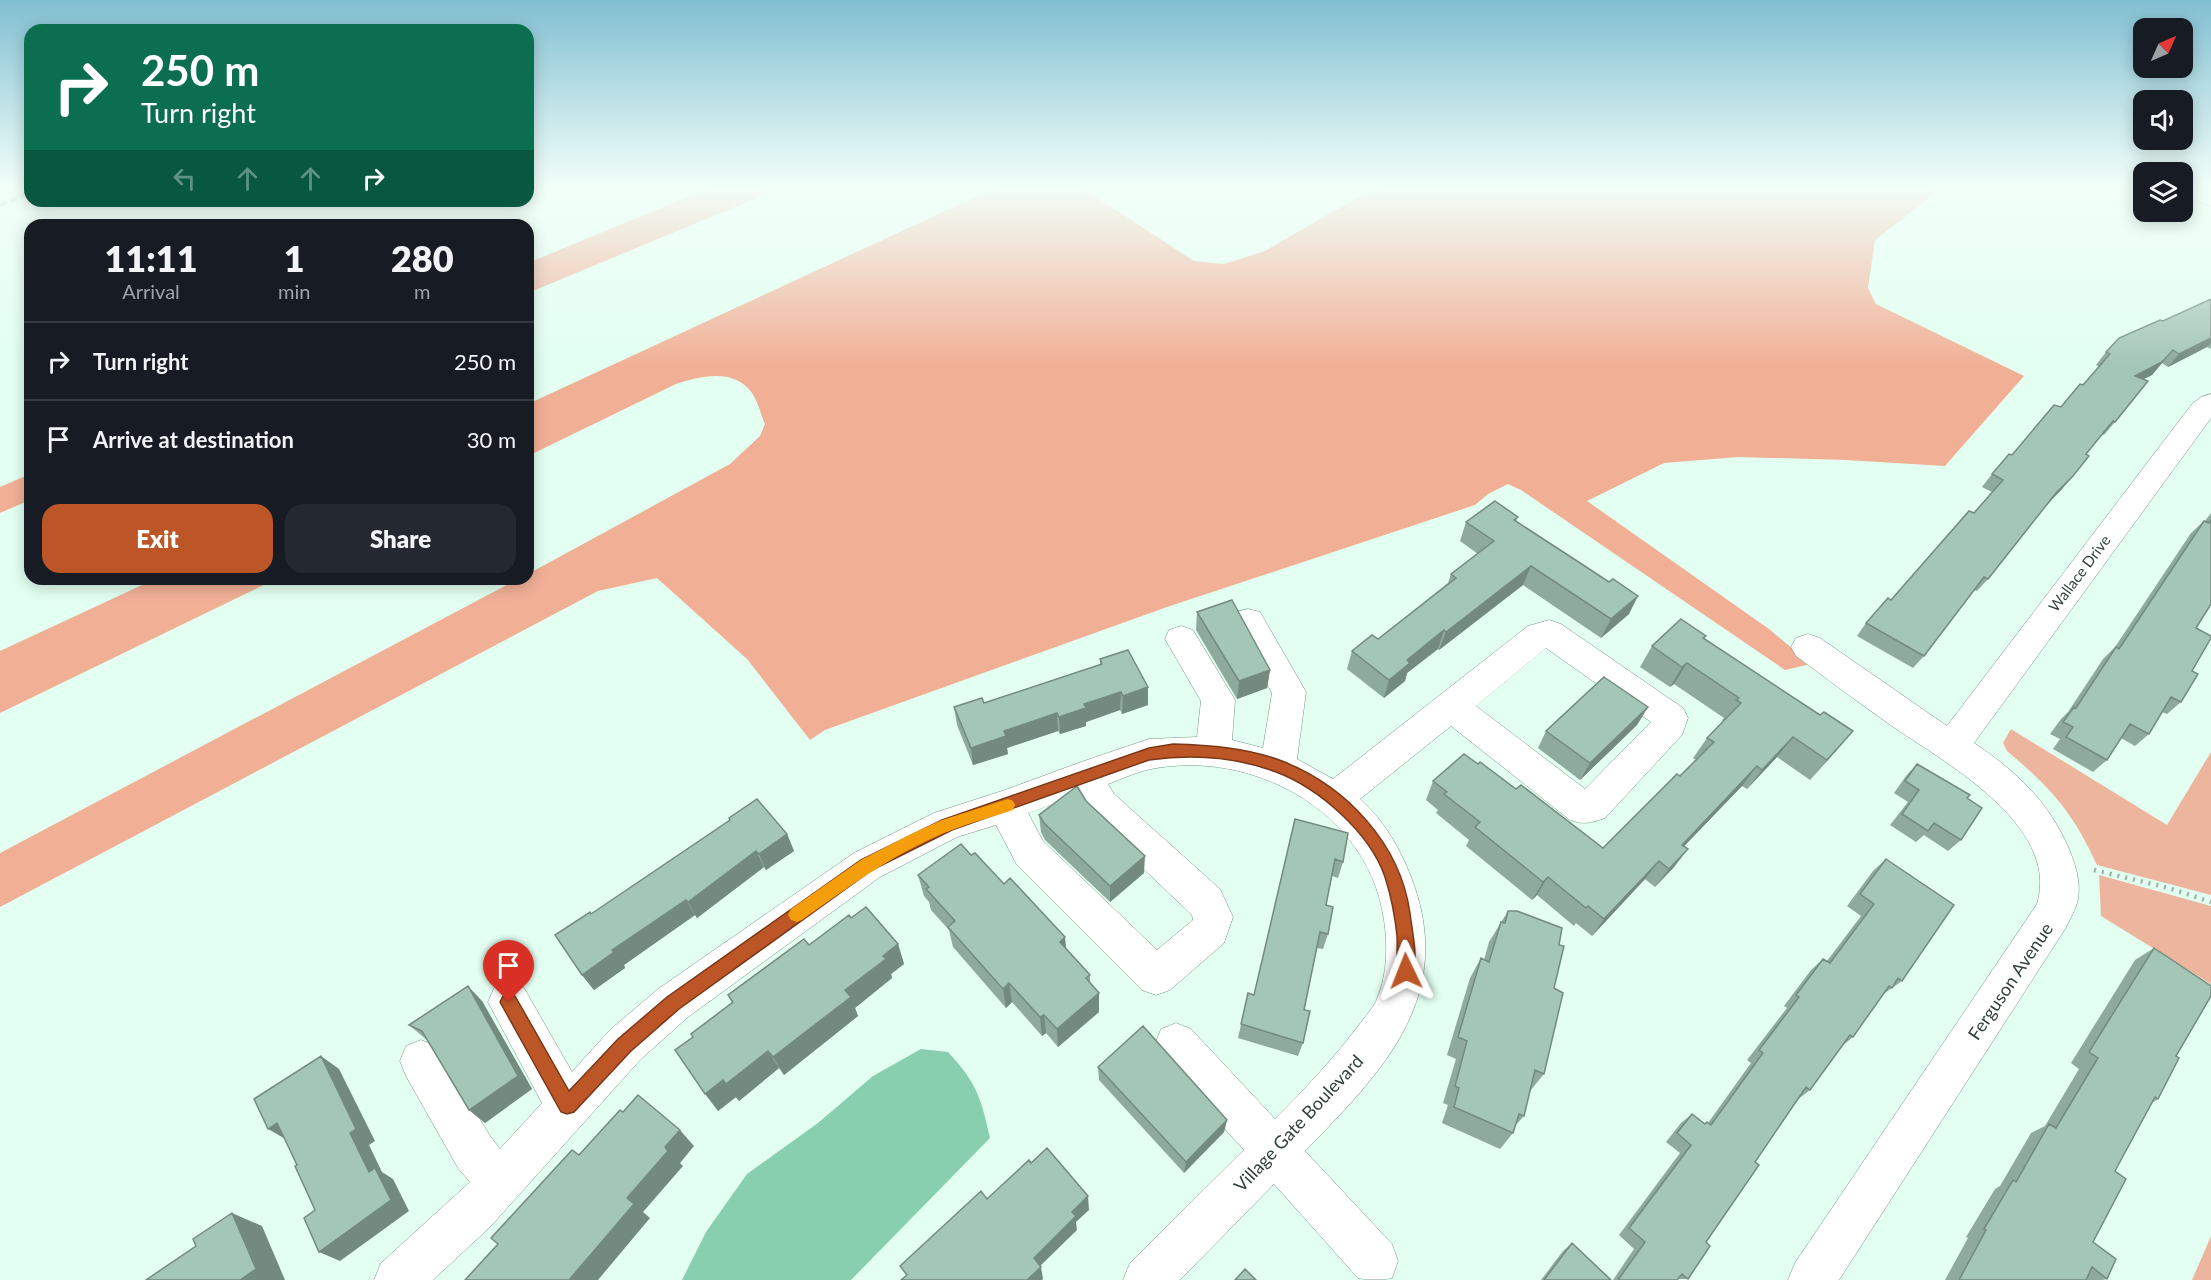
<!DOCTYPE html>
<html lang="en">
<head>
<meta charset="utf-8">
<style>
	body { margin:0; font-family:Lato,sans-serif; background:#242831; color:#f1f3f6; height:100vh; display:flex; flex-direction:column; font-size:22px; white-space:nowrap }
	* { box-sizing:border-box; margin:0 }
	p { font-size:20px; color:#9ea1a6 }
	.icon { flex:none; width:33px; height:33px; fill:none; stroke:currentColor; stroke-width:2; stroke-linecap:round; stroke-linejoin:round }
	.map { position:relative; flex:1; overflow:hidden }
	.side { position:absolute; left:24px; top:219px; width:510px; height:366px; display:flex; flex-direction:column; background:#171b24; border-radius:18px; box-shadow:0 3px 15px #0003 }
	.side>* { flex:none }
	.hud { position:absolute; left:24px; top:24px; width:510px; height:183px; border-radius:18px; box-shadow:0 3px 15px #0003; background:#0b6e4f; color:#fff; overflow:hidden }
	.needle { width:39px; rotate:45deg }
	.fabs { position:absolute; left:2133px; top:18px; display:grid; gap:12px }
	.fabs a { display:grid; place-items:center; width:60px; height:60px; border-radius:12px; background:#171b24; box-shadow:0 3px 15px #0003; font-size:30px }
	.pin { position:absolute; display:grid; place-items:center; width:51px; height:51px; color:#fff; margin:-62px -26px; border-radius:50% 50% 50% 0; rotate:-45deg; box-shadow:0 0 6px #0007 }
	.pin .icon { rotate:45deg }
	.me { position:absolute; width:66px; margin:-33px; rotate:358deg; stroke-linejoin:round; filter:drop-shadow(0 0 4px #0008) }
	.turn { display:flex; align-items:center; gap:21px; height:126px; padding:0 18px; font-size:27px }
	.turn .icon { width:78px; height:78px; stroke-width:2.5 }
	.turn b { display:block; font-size:42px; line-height:51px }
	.lanes { display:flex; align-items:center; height:57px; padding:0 18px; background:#0003; justify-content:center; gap:30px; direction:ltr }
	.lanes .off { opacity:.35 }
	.eta { display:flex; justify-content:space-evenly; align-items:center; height:102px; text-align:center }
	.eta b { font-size:36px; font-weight:800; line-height:42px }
	.primary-button { display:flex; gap:12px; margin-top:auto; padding:12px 18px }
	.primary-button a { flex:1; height:69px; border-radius:18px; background:#bc5627; color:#fff; font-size:24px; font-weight:800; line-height:69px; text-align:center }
	.primary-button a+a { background:#242831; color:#f1f3f6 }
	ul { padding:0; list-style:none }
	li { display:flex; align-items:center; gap:18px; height:78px; padding:0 18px; border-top:2px solid #363941 }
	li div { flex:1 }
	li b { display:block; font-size:22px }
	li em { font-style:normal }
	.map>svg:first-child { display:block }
</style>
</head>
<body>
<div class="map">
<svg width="2211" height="1280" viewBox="0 0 2211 1280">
	<rect width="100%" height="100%" fill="#e2fff1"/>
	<!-- green -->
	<path fill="#edb59e" d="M2011 729 2167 825 2211 752V895L2097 865C2072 811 2052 789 2007 751L2003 743Z
		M2099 875 2211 906V984L2101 916Z
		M2211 1236V1280H2192Z"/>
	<!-- forest -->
	<path fill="#f1b096" d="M711 187H783L528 293V263Z
		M993 187H1081L1194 261 1224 264 1265 251 1375 187H1944L1875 240 1868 288 1876 304 2024 376 1945 466 1846 460 1738 457 1664 463 1587 501 1769 629 1811 664 1785 670 1521 490 1508 484 1488 494 1475 505 1167 607 825 730 810 740 747 659 657 578 598 591 0 907V853L518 579H528V574L730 464 760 436 765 424C761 415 758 402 752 393 734 368 701 376 676 384L528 456V404L971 199Z
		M30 474V500L0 513V487Z
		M155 579H276L0 713V651Z"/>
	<!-- water -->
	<path fill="#88cfb0" d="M921 1049 948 1052C977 1083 981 1098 990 1138L851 1280H682L706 1232 747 1174 818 1123 873 1076Z"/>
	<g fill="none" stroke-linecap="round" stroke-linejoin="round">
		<!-- minor casing -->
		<g stroke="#759687" stroke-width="1">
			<path id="minor" d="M2182 187H2200L2211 191V206L2182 196Z
				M2211 394V418L1974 743C2016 771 2049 802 2069 849 2075 864 2081 881 2078 899 2076 909 2070 919 2065 929L1839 1280H1788L1795 1263 2037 904C2061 824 1942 761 1889 724 1858 702 1827 679 1796 656L1791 647 1796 638 1808 634 1820 638 1947 726 2192 404 2201 397Z
				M1248 609 1260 612 1306 692 1297 759 1333 779 1528 626 1549 620 1561 624 1683 708 1688 718 1682 735 1605 818C1591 823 1584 825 1570 820L1451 726 1360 799C1386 822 1404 855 1415 888 1453 1002 1379 1075 1305 1151L1392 1244 1398 1261 1392 1278C1382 1280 1368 1280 1358 1278L1274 1184 1180 1280H1123L1130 1263 1244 1150 1161 1059 1155 1044 1161 1029 1176 1023 1191 1029 1275 1119C1306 1088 1336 1056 1362 1021 1367 1014 1374 1007 1377 999 1388 973 1388 941 1383 914 1365 810 1251 749 1151 769 1136 772 1122 779 1108 784L1114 794 1220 889 1233 917 1224 943 1170 990 1156 995 1142 990 1017 865 996 825 957 837 880 877 688 1017 640 1060 490 1227 433 1280H374L381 1263 470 1182 458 1168 406 1076 400 1061 406 1046 421 1040 436 1046 490 1136 500 1149 542 1103 488 1002 494 988 509 982 524 988 572 1072 610 1030 658 989 854 853 934 813 1005 790 1084 761 1149 739 1197 737 1201 701 1165 639 1169 630 1181 626 1193 630 1235 700 1232 740 1263 748 1272 693 1232 621 1236 612ZM1546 648 1651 722 1585 789 1476 706ZM1076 796 1088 816 1192 915 1193 920 1157 950 1043 841 1028 813Z"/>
		</g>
		<!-- path -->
		<path stroke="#99b0a5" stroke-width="4.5" stroke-dasharray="2 6" stroke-linecap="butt" d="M2094 870 2169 888 2211 902"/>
		<!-- minor -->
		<use href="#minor" fill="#fff" fill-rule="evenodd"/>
		<!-- rail -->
		<path stroke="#879d93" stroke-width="4" stroke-dasharray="7 4" stroke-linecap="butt" d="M0 205 30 193"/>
	</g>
	<!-- wall -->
	<path fill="#8daa9d" d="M2211 299V349L2207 347 2168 367 2162 363 2152 375 2143 379 2115 422 2104 435 2102 434 2086 454 2062 489 2049 502 1988 579 1977 591 1974 590 1924 656 1913 668 1857 636 1866 623 1891 600 1974 513 1992 492 1982 487 1992 474 2083 385 2099 367 2096 365 2106 352 2163 321Z
		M2211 513V604L2196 628 2192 671 2181 702 2167 714 2162 712 2149 734 2135 746 2121 738 2107 760 2093 772 2053 749 2060 739 2050 734 2061 719 2068 712 2103 659 2115 647 2191 533 2204 521H2205Z
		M1518 517 1516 521 1629 614 1601 638 1523 585 1439 650 1438 649 1407 673 1405 681 1384 698 1347 669 1352 651 1378 639 1448 583 1451 574 1478 554 1460 541 1466 522Z
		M1197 612 1270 670 1267 688 1237 699 1196 630Z
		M1704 639 1820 715 1853 731 1810 780 1777 757 1747 789 1742 786 1684 846 1674 867 1655 887 1645 879 1592 936 1576 923 1574 926 1537 895 1532 900 1466 846 1469 840 1436 813 1438 810 1426 800 1433 781 1478 764 1603 848 1680 776 1696 760 1693 758 1707 738 1723 721 1722 720 1724 718 1674 684 1670 687 1640 667 1652 646Z
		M1100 659 1148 705 1122 714 1120 710 1086 722V726L1060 734 1058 731 1007 748 1008 754 973 765 957 725 954 707 984 703 1100 665Z
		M1648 707 1637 725 1580 780 1538 748 1546 731Z
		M1917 764 1967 798 1961 840 1948 851 1924 835 1916 842 1890 825 1908 802 1894 793 1906 776Z
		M1086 801 1144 873 1110 902 1045 840 1041 832 1039 815Z
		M1295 819 1343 862 1338 878 1332 876 1326 905 1328 934 1323 949 1317 948 1304 1010 1303 1043 1298 1056 1238 1038 1248 993 1254 995Z
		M787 834 794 851 766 870 764 867 697 918 695 915 624 965 625 968 594 990 582 975 591 914Z
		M971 855 1066 949 1090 975V983L1099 1012 1058 1047 1046 1033 1042 1036 1012 1002 1006 1008 953 947 949 930 931 910 929 902 924 896 918 875Z
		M1886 859 1902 981 1882 995 1853 1037 1842 1046 1810 1090 1797 1100 1755 1162 1706 1242 1688 1279 1613 1280 1634 1249 1619 1235 1680 1153 1666 1142 1681 1123 1692 1114 1705 1124 1707 1122 1708 1123 1751 1063 1747 1060 1787 1008 1784 1006 1811 970 1823 959 1827 961 1861 916 1847 906 1873 871Z
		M1508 911 1554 988 1544 1074 1530 1091 1524 1116 1515 1126 1513 1133 1500 1149 1442 1123 1448 1105 1443 1103 1456 1059 1447 1055 1470 978 1481 958 1484 960 1489 942Z
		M851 918 898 944 904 964 891 974 892 978 855 1008 858 1016 784 1075 779 1068 739 1101 736 1097 718 1111 693 1037 732 1003 728 995Z
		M2154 948 2176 1056 2158 1099 2152 1103 2115 1171 2093 1242 2107 1279 2102 1280H1945L1968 1238 1966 1237 1995 1189 2000 1186 2031 1133 2045 1126 2079 1069 2071 1063 2135 960Z
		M482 1001 532 1089 485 1123 469 1110 427 1040 409 1025Z
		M1098 1067 1227 1120 1224 1132 1184 1173 1099 1080Z
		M1572 1243 1611 1280H1541L1563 1251Z"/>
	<!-- shaded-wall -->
	<path fill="#738b7f" d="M2211 338V343L2207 347 2168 367 2179 354Z
		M2173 350 2152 375 2124 389 2135 376Z
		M2073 476 2062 489 2046 506 2056 493Z
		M1531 566 1523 585 1439 650 1446 632Z
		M1638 596 1629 614 1601 638 1611 619Z
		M1444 630 1438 649 1407 673 1405 681 1384 698 1389 680 1407 660Z
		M1687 663 1674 684 1670 687 1682 667Z
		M1270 670 1267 688 1237 699 1239 681Z
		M1148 687V705L1122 714 1123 696Z
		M1121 692 1120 710 1086 722V726L1060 734 1059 717 1084 704Z
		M1648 707 1637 725 1580 780 1590 763Z
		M1057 713 1058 731 1007 748 1008 754 973 765 971 748 1004 731Z
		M1853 731 1836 751 1810 780 1827 760Z
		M1793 737 1777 757 1747 789 1762 770Z
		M1757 766 1742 786 1668 863 1682 845Z
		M787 834 794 851 766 870 759 854Z
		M1688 849 1674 867 1655 887 1669 869Z
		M756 851 764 867 697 918 688 902Z
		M1145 856 1144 873 1110 902V886Z
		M1659 861 1645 879 1592 936 1604 919Z
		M1548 877 1537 895 1532 900 1543 882Z
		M686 900 695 915 624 965 625 968 594 990 582 975 612 950Z
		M1065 937 1067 957 1060 942Z
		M898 944 904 964 891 974 892 978 855 1008 858 1016 784 1075 773 1057 883 956Z
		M1009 983 1012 1002 1006 1008 1003 989Z
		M468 986 482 1001 532 1089 485 1123 469 1110Z
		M1099 993V1012L1058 1047 1057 1029Z
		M1044 1015 1046 1033 1042 1036 1040 1017Z
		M768 1051 779 1068 739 1101 726 1084Z
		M321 1056 339 1069 375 1141 369 1145 382 1172 393 1179 409 1211 340 1261 319 1252 350 1133Z
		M723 1080 736 1097 718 1111 705 1094Z
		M1227 1120 1224 1132 1184 1173 1186 1162Z
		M277 1123 289 1141 268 1129Z
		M680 1130 694 1146 680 1163 683 1166 643 1212 650 1218 598 1280H569L627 1198 665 1147Z
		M1088 1196 1089 1210 1076 1222 1077 1230 1036 1270 1034 1258 1072 1212Z
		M232 1213 262 1226 285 1280H240Z
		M1041 1267 1043 1279 1042 1280H1027Z"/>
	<!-- building -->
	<path fill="#a4c6b6" stroke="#738b7f" stroke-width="1.5" d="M2211 299V338L2179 354 2173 350 2162 362 2135 376 2148 381 2115 422 2113 421 2086 454 2089 456 2073 476 2056 493 1988 579 1984 577 1924 656 1866 623 1888 598 1891 600 1969 511 1974 513 2003 480 1992 474 2009 454 2012 455 2054 405 2061 407 2080 384 2083 385 2110 354 2106 352 2119 338 2160 320 2163 321Z
		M1495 501 1518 517 1514 520 1574 559 1609 582 1613 579 1638 596 1611 619 1531 566 1446 632 1444 630 1407 660 1410 663 1389 680 1352 651 1372 635 1378 639 1456 578 1451 574 1494 541 1466 522Z
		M2211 520V604L2196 628 2211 636V638L2192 671 2198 674 2181 702 2171 697 2149 734 2130 724 2107 760 2066 737 2073 727 2063 722 2074 707 2076 708 2116 647 2119 649 2204 521 2209 523Z
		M1232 600 1270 670 1239 681 1197 612Z
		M1681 619 1706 636 1703 638 1820 715 1824 712 1853 731 1827 760 1793 737 1762 770 1757 766 1682 845 1688 849 1669 869 1659 861 1604 919 1588 906 1586 908 1548 877 1543 882 1475 827 1480 822 1444 794 1447 792 1433 781 1464 754 1478 764 1480 762 1516 789 1521 785 1603 848 1677 774 1680 776 1714 742 1707 738 1741 703 1736 700 1739 698 1687 663 1682 667 1652 646Z
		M1128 650 1148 687 1123 696 1121 692 1084 704 1086 708 1059 717 1057 713 1004 731 1006 736 971 748 954 707 982 698 984 703 1102 664 1100 659Z
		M1604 677 1648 707 1590 763 1546 731Z
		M1917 764 1970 795 1967 798 1982 808 1961 840 1934 823 1928 831 1902 814 1919 790 1905 781Z
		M1077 786 1086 801 1145 856 1110 886 1044 823 1039 815Z
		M757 799 787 834 759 854 756 851 688 902 686 900 612 950 614 952 582 975 555 935 590 912 591 914 730 820 729 818Z
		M1295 819 1348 833 1343 862 1335 859 1326 905 1333 907 1328 934 1320 932 1304 1010 1310 1011 1303 1043 1241 1024 1248 993 1254 995Z
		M961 844 971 855 975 853 1004 884 1010 878 1065 937 1060 942 1090 975 1086 978 1099 993 1057 1029 1044 1015 1040 1017 1009 983 1003 989 948 927 955 921 926 889 929 887 918 875Z
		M1886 859 1954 905 1902 981 1898 978 1892 988 1889 986 1853 1037 1850 1035 1810 1090 1806 1087 1755 1162 1759 1165 1706 1242 1710 1246 1688 1279 1682 1274 1677 1280H1618L1645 1242 1629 1228 1691 1145 1677 1133 1692 1114 1705 1124 1707 1122 1711 1125 1763 1053 1759 1050 1799 997 1796 995 1823 959 1830 963 1874 904 1860 894Z
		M866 907 898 944 883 956 886 959 845 990 851 997 773 1057 768 1051 726 1084 723 1080 705 1094 675 1050 693 1037 691 1034 733 1002 728 995 804 939 809 945 849 915 851 918Z
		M1508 911H1517L1562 928 1559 945 1564 946 1554 988 1563 993 1544 1074 1535 1070 1524 1116 1519 1114 1513 1133 1454 1107 1459 1088 1455 1086 1467 1041 1458 1037 1481 958 1489 962 1501 922 1505 923Z
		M2154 948 2211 986V996L2176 1056 2179 1058 2158 1099 2155 1097 2115 1171 2126 1179 2093 1242 2116 1259 2107 1279 2092 1267 2086 1280H1959L1986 1230 1984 1229 2013 1180 2016 1182 2049 1124 2056 1128 2098 1058 2089 1052Z
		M468 986 518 1076 469 1110 422 1031 409 1025Z
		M1143 1026 1227 1120 1186 1162 1098 1067Z
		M321 1056 356 1129 350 1133 369 1172 375 1168 391 1200 319 1252 304 1218 315 1210 295 1166 297 1165 277 1123 268 1129 254 1099Z
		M638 1095 680 1130 665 1147 668 1151 627 1198 634 1204 569 1280H465L498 1244 491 1238 572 1150 579 1155 620 1110 623 1112Z
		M1047 1148 1088 1196 1072 1212 1076 1216 1034 1258 1041 1267 1027 1280H901L907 1275 900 1266 981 1191 987 1199 1029 1160 1031 1163Z
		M232 1213 256 1269 240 1280H146L196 1246 193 1239Z
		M1572 1243 1611 1280H1544Z
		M1245 1269 1256 1280H1235Z"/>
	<!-- sky -->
	<linearGradient id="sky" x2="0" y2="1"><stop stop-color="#81bfd2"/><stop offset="0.51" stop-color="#f2fff9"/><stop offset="1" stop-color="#f2fff9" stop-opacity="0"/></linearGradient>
	<rect width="2211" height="366" fill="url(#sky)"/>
	<!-- route -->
	<path fill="#bc5627" stroke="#7a3819" stroke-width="1.5" d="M1173 744C1209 745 1248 748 1282 761 1346 786 1400 843 1410 913 1412 931 1419 959 1412 976L1406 979 1400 976C1395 964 1398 949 1397 936 1395 916 1391 896 1385 877 1370 833 1319 788 1276 772 1236 757 1191 754 1149 760L952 830 872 870 679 1009 631 1051 574 1112 567 1114 561 1112 500 1002 503 996 509 994 515 996 569 1091 618 1039 667 997 861 860 942 820 1149 748Z"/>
	<!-- slow -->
	<path fill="#f59e0b" d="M1008 799 1013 801 1015 805 1013 810C993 817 972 822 952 830 897 851 850 886 802 920L797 922 791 920 788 915 791 909 861 860 911 834 942 820Z"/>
	<g text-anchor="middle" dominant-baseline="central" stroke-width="4.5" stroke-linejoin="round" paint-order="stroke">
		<!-- street labels -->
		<g font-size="15" fill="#314039" stroke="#fff">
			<text transform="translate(2079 573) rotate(-53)">Wallace Drive</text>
		</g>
		<!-- near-street labels -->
		<g font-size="18" fill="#314039" stroke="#fff">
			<text transform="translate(2010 981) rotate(-56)">Ferguson Avenue</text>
			<text transform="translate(1298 1123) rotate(-47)">Village Gate Boulevard</text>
		</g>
	</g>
</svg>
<div class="fabs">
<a><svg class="needle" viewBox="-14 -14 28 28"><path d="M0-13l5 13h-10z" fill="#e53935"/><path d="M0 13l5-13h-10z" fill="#9ea1a6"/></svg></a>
<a><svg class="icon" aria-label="sound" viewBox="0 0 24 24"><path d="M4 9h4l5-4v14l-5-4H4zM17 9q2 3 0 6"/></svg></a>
<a><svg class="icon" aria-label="layers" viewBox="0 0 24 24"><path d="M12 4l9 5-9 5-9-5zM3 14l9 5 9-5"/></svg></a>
</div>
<div class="pin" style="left:509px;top:1002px;background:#d93025"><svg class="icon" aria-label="arrive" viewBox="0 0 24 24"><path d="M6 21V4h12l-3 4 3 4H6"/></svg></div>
<svg class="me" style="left:1406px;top:971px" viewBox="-20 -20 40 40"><path d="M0-17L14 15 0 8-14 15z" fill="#bc5627" stroke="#fff" stroke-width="4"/></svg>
<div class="hud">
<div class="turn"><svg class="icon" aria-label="right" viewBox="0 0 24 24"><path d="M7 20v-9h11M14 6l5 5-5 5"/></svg><div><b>250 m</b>Turn right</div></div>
<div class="lanes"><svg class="icon off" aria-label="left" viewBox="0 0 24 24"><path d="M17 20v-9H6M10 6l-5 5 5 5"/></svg><svg class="icon off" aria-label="ahead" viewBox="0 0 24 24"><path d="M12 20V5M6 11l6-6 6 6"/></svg><svg class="icon off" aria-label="ahead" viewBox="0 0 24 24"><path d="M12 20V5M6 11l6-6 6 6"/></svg><svg class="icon" aria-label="right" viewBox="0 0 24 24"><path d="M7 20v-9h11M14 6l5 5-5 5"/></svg></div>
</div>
<section class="side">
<div class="eta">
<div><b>11:11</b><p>Arrival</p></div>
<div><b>1</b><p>min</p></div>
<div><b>280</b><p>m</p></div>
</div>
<ul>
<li><svg class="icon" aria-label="right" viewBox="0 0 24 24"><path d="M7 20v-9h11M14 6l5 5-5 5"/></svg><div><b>Turn right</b></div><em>250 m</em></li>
<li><svg class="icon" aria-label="arrive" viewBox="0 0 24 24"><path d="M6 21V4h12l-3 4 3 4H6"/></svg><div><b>Arrive at destination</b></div><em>30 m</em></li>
</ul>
<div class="primary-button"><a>Exit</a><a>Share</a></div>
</section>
</div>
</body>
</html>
